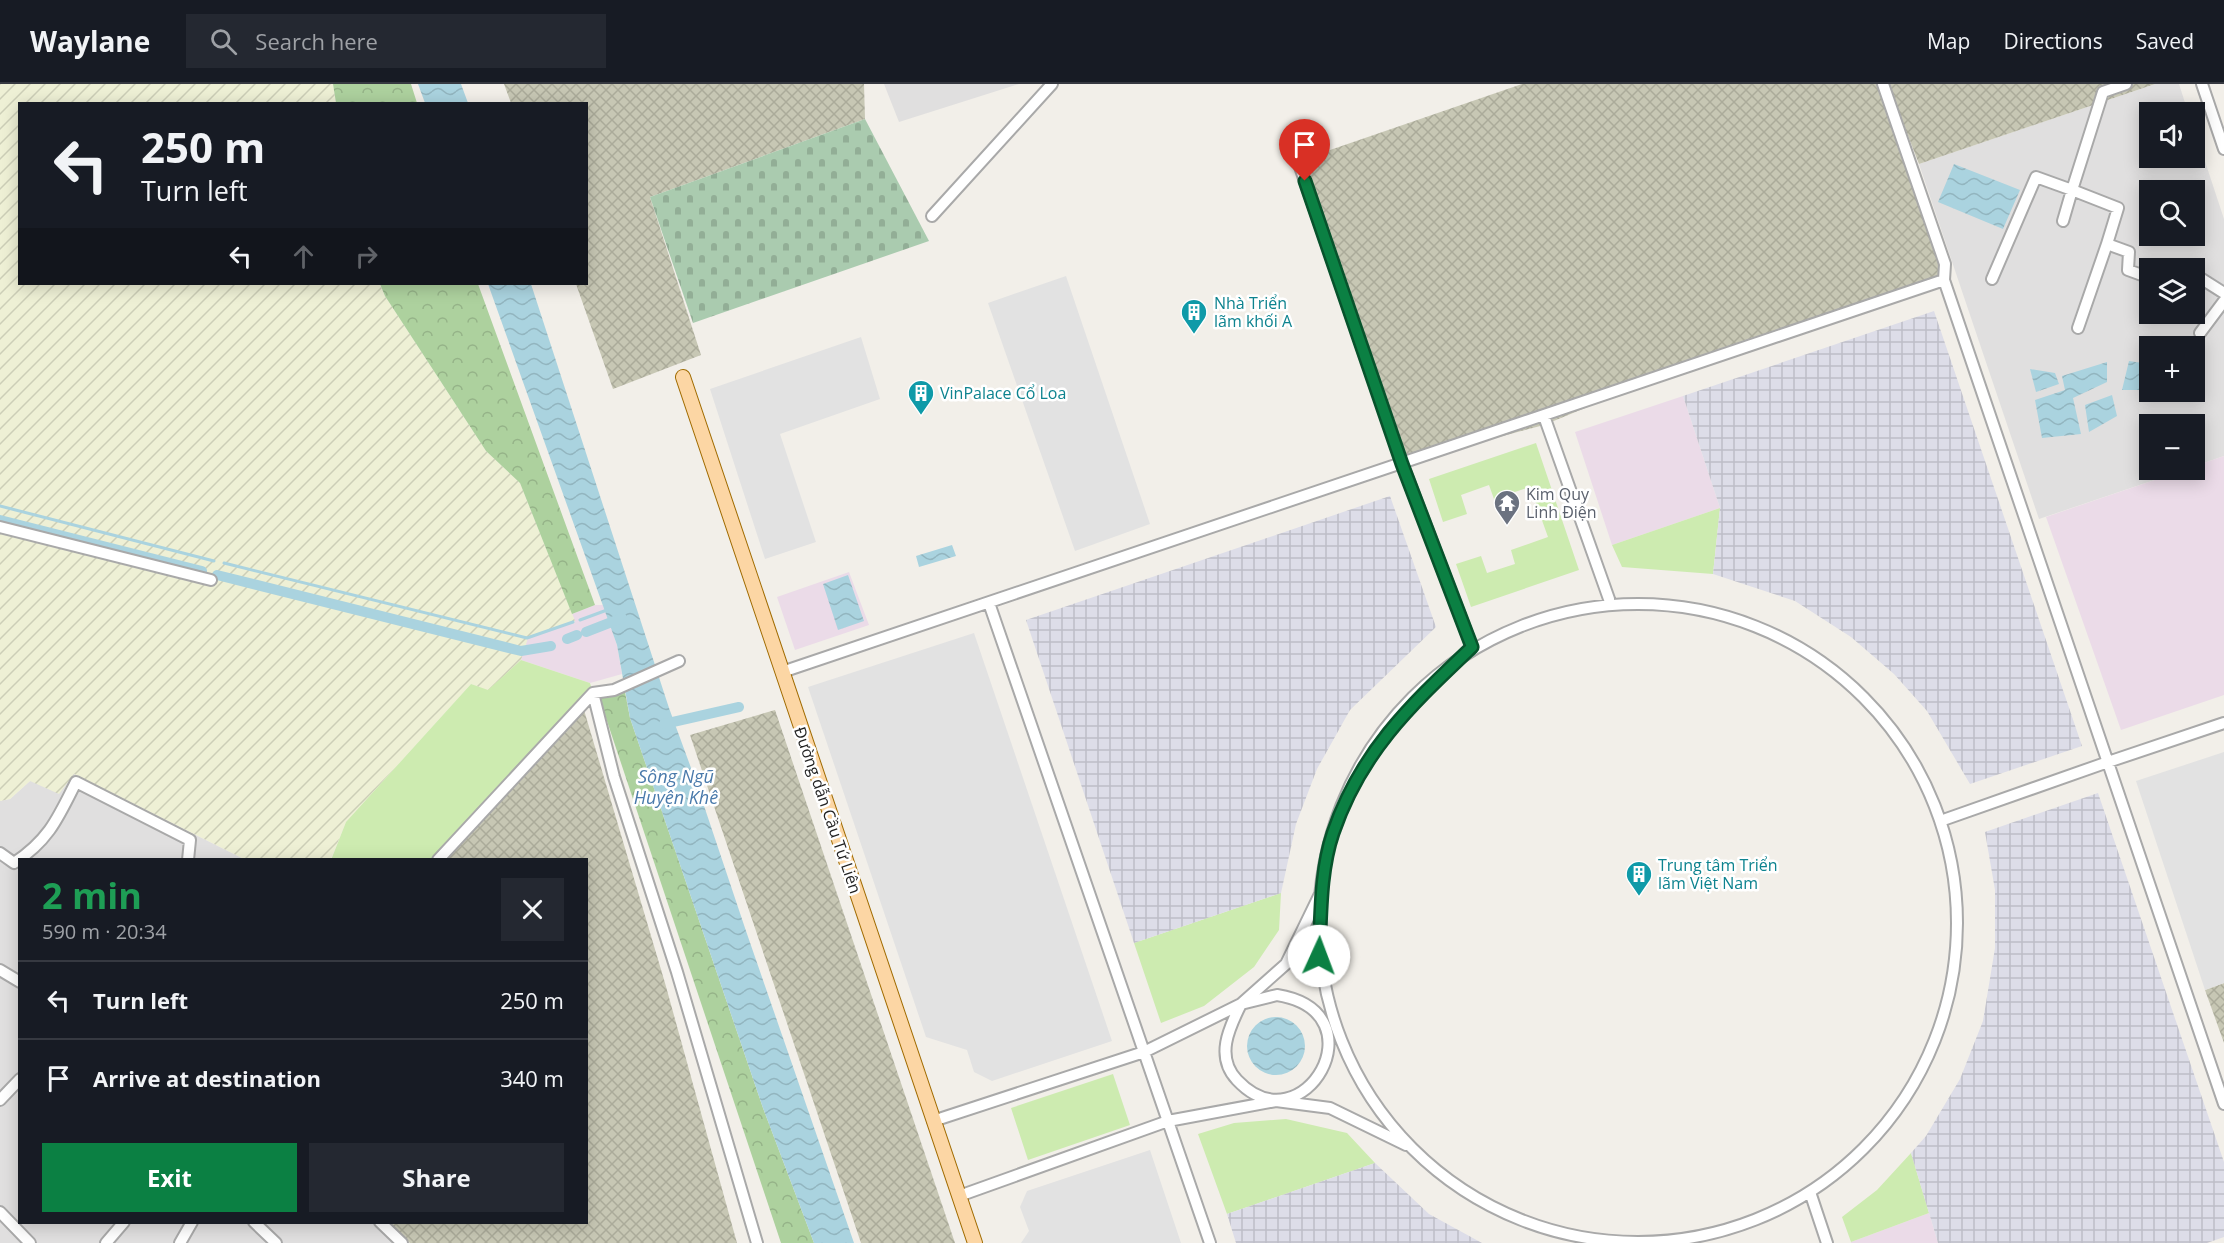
<!DOCTYPE html>
<html lang="en">
<head>
<meta charset="utf-8">
<style>
	body { margin:0; font-family:"Open Sans",sans-serif; background:#242831; color:#f1f3f6; height:100vh; display:flex; flex-direction:column; font-size:22px; white-space:nowrap }
	* { box-sizing:border-box; margin:0 }
	p { font-size:20px; color:#9ea1a6 }
	.icon { flex:none; width:33px; height:33px; fill:none; stroke:currentColor; stroke-width:2; stroke-linecap:round; stroke-linejoin:round }
	.map { position:relative; flex:1; overflow:hidden }
	.side { position:absolute; left:18px; top:774px; width:570px; height:366px; display:flex; flex-direction:column; background:#171b24; border-radius:0px; box-shadow:0 3px 15px #0003 }
	.side>* { flex:none }
	.top-card { position:absolute; left:18px; top:18px; width:570px; height:183px; border-radius:0px; box-shadow:0 3px 15px #0003; background:#171b24; color:#f1f3f6; overflow:hidden }
	.tools { position:absolute; left:2139px; top:18px; display:grid; gap:12px }
	.tools a { display:grid; place-items:center; width:66px; height:66px; border-radius:0px; background:#171b24; box-shadow:0 3px 15px #0003; font-size:30px }
	.pin { position:absolute; display:grid; place-items:center; width:51px; height:51px; color:#fff; margin:-62px -26px; border-radius:50% 50% 50% 0; rotate:-45deg; box-shadow:0 0 6px #0007 }
	.pin .icon { rotate:45deg }
	.me { position:absolute; width:66px; margin:-33px; rotate:2deg; stroke-linejoin:round; filter:drop-shadow(0 0 4px #0008) }
	.turn { display:flex; align-items:center; gap:21px; height:126px; padding:0 24px; font-size:27px }
	.turn .icon { width:78px; height:78px; stroke-width:2.5 }
	.turn b { display:block; font-size:42px; line-height:51px }
	.lanes { display:flex; align-items:center; height:57px; padding:0 24px; background:#0003; justify-content:center; gap:30px; direction:ltr }
	.lanes .off { opacity:.35 }
	.round { display:grid; place-items:center; flex:none; width:63px; height:63px; border-radius:0px; background:#242831 }
	.summary { display:flex; align-items:center; justify-content:space-between; height:102px; padding:0 24px }
	h1 { font-size:36px; font-weight:700; line-height:45px; color:#1e9e55 }
	.primary-button { display:flex; gap:12px; margin-top:auto; padding:12px 24px }
	.primary-button a { flex:1; height:69px; border-radius:0px; background:#0b8043; color:#fff; font-size:24px; font-weight:700; line-height:69px; text-align:center }
	.primary-button a+a { background:#242831; color:#f1f3f6 }
	ul { padding:0; list-style:none }
	li { display:flex; align-items:center; gap:18px; height:78px; padding:0 24px; border-top:2px solid #363941 }
	li div { flex:1 }
	li b { display:block; font-size:22px }
	li em { font-style:normal }
	header { display:flex; align-items:center; gap:36px; box-sizing:border-box; height:84px; padding:0 30px; background:#171b24; border-bottom:2px solid #363941 }
	header strong { font-size:28px }
	nav { display:flex; gap:33px; margin-inline-start:auto; font-size:21px }
	.search { width:420px; height:54px; background:#242831; display:flex; align-items:center; gap:15px; box-sizing:border-box; padding:0 21px; border-radius:0px; color:#9ea1a6; font-size:22px }
	.map>svg:first-child { display:block }
</style>
</head>
<body>
<header>
<strong>Waylane</strong>
<div class="search"><svg class="icon" aria-label="search" viewBox="0 0 24 24"><circle cx="10" cy="10" r="6"/><path d="M15 15l6 6"/></svg>Search here</div>
<nav><a>Map</a><a>Directions</a><a>Saved</a></nav>
</header>
<div class="map">
<svg width="2224" height="1159" viewBox="0 0 2224 1159">
	<defs>
		<pattern id="construction-cross-hatch" width="8" height="8" patternUnits="userSpaceOnUse" patternTransform="scale(1.5)"><rect width="8" height="8" fill="#c7c7b4"/><path d="M0 0l8 8M0 8l8-8" fill="none" stroke="#abab9a"/></pattern>
		<pattern id="farmland-furrows" width="10" height="10" patternUnits="userSpaceOnUse" patternTransform="scale(1.5)"><rect width="10" height="10" fill="#eef0d5"/><path d="M-1 1l2-2M0 10L10 0M9 11l2-2" fill="none" stroke="#ccceb7"/></pattern>
		<pattern id="forest-crowns" width="20" height="18" patternUnits="userSpaceOnUse" patternTransform="scale(1.5)"><rect width="20" height="18" fill="#add19e"/><path d="M2 6a3 3 0 1 1 6 0M12 15a3 3 0 1 1 6 0" fill="none" stroke="#95b388"/></pattern>
		<pattern id="cemetery-stones" width="16" height="16" patternUnits="userSpaceOnUse" patternTransform="scale(1.5)"><rect width="16" height="16" fill="#aacbaf"/><path d="M2 7V4a2 2 0 0 1 4 0v3zM10 15v-3a2 2 0 0 1 4 0v3z" fill="#92ae96"/></pattern>
		<pattern id="plaza-grid" width="8" height="8" patternUnits="userSpaceOnUse" patternTransform="scale(1.5)"><rect width="8" height="8" fill="#dddde8"/><path d="M0 4h8M4 0v8" fill="none" stroke="#bdbdc7"/></pattern>
		<pattern id="water-waves" width="16" height="10" patternUnits="userSpaceOnUse" patternTransform="scale(1.5)"><rect width="16" height="10" fill="#aad3df"/><path d="M0 5q4-4 8 0t8 0" fill="none" stroke="#92b5bf"/></pattern>
	</defs>
	<rect width="100%" height="100%" fill="#f2efe9"/>
	<!-- residential -->
	<path fill="#e0dfdf" fill-rule="evenodd" d="M884 0H1019L899 38Z
		M2155 0H2179L2188 28H2150V74H2194L2195 47 2224 135V372L2195 382 2194 340H2150V386H2184L2039 435 1919 80ZM2150 106H2194V152H2150ZM2150 184H2194V230H2150ZM2150 262H2194V308H2150Z
		M74 690 244 775 20 776V1138L387 1139 410 1159H0V717L10 715 30 697Z"/>
	<!-- industrial -->
	<path fill="#ebdbe8" d="M1683 312 1720 424 1612 461 1575 348Z
		M2224 372V611L2121 646 2046 433 2184 386H2194L2195 382Z
		M849 488 869 541 795 566 777 513Z
		M595 521H603L617 561 622 590 590 599 521 576 527 554 575 538 572 530Z
		M1929 1129 1938 1159H1851V1158Z"/>
	<!-- construction -->
	<path fill="url(#construction-cross-hatch)" d="M504 0H864L865 35 650 113 701 271 613 305 576 200H586V20L511 19Z
		M1522 0H1883L1945 180 1944 196 1660 293 1544 341 1402 379 1298 77Z
		M1888 0H2155L1919 80Z
		M584 626 665 899 737 1159H410L387 1139 586 1138V776L433 775Z
		M775 626 955 1159H861L690 651Z
		M2224 899V959L2205 906Z"/>
	<!-- farmland -->
	<path fill="url(#farmland-furrows)" d="M0 0H333L336 19 20 20V200H380L385 212 486 367 520 399 575 537 528 554 521 576 488 607 471 600 346 738 331 775H244L74 690 59 710 30 697 10 715 0 717Z"/>
	<!-- grass -->
	<path fill="#cdebb0" d="M1536 359 1579 486 1471 523 1456 480 1481 472 1487 489 1515 480 1511 466 1548 453 1530 403 1494 415 1489 401 1461 411 1467 430 1443 438 1429 395Z
		M1720 424 1713 490 1622 483 1612 461Z
		M521 576 590 599 593 609 438 775 331 776 346 738 471 600 488 606Z
		M1281 809 1279 846 1254 883 1204 922 1161 939 1134 859Z
		M1113 990 1130 1041 1028 1076 1011 1024Z
		M1286 1035 1347 1049 1375 1079 1227 1130 1198 1050 1234 1039Z
		M1911 1069 1929 1129 1851 1158 1842 1133 1877 1106Z"/>
	<!-- forest -->
	<path fill="url(#forest-crowns)" d="M333 0H411L417 19H336Z
		M380 200H478L595 521 572 530 520 399 486 367 385 212Z
		M625 608 630 634 763 1024 814 1159H781L599 613Z"/>
	<!-- cemetery -->
	<path fill="url(#cemetery-stones)" d="M865 35 929 157 693 239 650 113Z"/>
	<!-- parking -->
	<path fill="#e2e2e2" d="M1066 192 1150 440 1075 467 988 219Z
		M861 253 880 315 780 350 816 458 765 475 710 305Z
		M974 549 1112 957 992 997 974 988 967 966 926 953 808 603Z
		M2224 668V899L2205 906 2136 697Z
		M1150 1066 1181 1159H1021L1029 1147 1020 1123 1027 1107Z"/>
	<!-- plaza -->
	<path fill="url(#plaza-grid)" d="M1934 227 2082 662 1970 700 1927 627 1894 590 1851 553 1795 517 1713 490 1720 424 1683 312Z
		M1390 412 1436 543 1350 626 1317 685 1296 740 1281 809 1134 859 1026 536Z
		M2098 709 2224 1078V1153L2207 1159H1938L1911 1069 1926 1052 1960 995 1983 937 1995 864V806L1985 748Z
		M1375 1079 1429 1130 1482 1159H1236L1227 1130Z"/>
	<!-- water -->
	<path fill="url(#water-waves)" d="M418 0H461L468 19H425Z
		M1954 80 2020 106 2003 145 1938 118Z
		M488 200H531L669 624 694 692 746 847 854 1159H814L763 1024 630 634 617 561Z
		M2129 277 2149 280V306H2122Z
		M2107 278V298L2073 314 2081 350 2042 354 2035 316 2065 306 2062 292Z
		M2030 285 2055 289 2059 300 2036 308Z
		M2112 311 2117 332 2089 348 2085 321Z
		M952 461 956 472 919 483 916 472Z
		M848 491 864 537 838 546 823 500Z
		M1247 962a29 29 0 1 1 58 0a29 29 0 1 1-58 0Z"/>
	<g fill="none" stroke-linecap="round" stroke-linejoin="round">
		<!-- stream -->
		<path stroke="#aad3df" stroke-width="3" d="M0 422 214 477
			M224 479 527 554 573 538
			M580 536 607 526"/>
		<!-- canal -->
		<path stroke="#aad3df" stroke-width="10" d="M0 436 202 487
			M217 491 521 567 551 562
			M586 548 622 534
			M567 555 577 551
			M664 640 739 623"/>
		<!-- minor casing -->
		<g stroke="#a9a9a9" stroke-width="14">
			<path id="minor" d="M1883 0 1945 180 1944 196 2224 1020
				M2126 0 2103 8 2072 106 2118 124 2107 160 2129 168 2128 186 2150 194
				M2202 0 2224 65
				M1298 77 1402 379 1472 563
				M932 132 1052 0
				M2181 184 2183 183 2185 184
				M2194 190 2224 209
				M1992 195 2036 93 2072 106 2063 137
				M2078 244 2107 160
				M2200 249 2224 217
				M1544 332 1609 515
				M0 443 211 496
				M989 519 1210 1159
				M1319 839a319 319 0 1 1 638 0a319 319 0 1 1-638 0Z
				M782 588 1944 196
				M593 609 614 693 677 888 757 1159
				M1946 735 2108 678 2224 639
				M0 769 14 779C49 756 58 734 76 698L190 756 188 776
				M438 776 593 609 614 606 679 577
				M0 886 20 898
				M1277 911C1383 928 1303 1066 1237 996 1215 973 1229 944 1241 920Z
				M0 1016 20 995
				M933 1037 1144 968 1241 920 1286 880 1320 810
				M1811 1111 1827 1159
				M959 1112 1168 1037 1276 1017 1330 1024 1406 1061
				M0 1128 30 1159
				M254 1138 276 1159
				M380 1138 402 1159
				M106 1159 124 1138
				M180 1159 192 1138"/>
		</g>
		<!-- major casing -->
		<g stroke="#a06b00" stroke-width="16">
			<path id="major" d="M683 293 975 1159"/>
		</g>
		<!-- minor -->
		<use href="#minor" stroke="#fff" stroke-width="10"/>
		<!-- major -->
		<use href="#major" stroke="#fcd6a4" stroke-width="14"/>
	</g>
	<g fill="none" stroke-linecap="round" stroke-linejoin="round">
		<!-- route casing -->
		<g stroke="#07532c" stroke-width="15">
			<path id="route" d="M1305 97 1402 380 1472 563C1411 621 1361 667 1333 749 1320 787 1321 832 1319 872"/>
		</g>
		<!-- route -->
		<use href="#route" stroke="#0b8043" stroke-width="10"/>
	</g>
	<!-- icons -->
	<defs>
		<g id="building-pin" transform="scale(1.35)"><path d="M0 17L-7.5 6A9.5 9.5 0 1 1 7.5 6Z" fill="#0f9aa8" stroke="#fff"/><path d="M-4-6H4V6H1V3H-1V6H-4ZM-2.5-4.3h1.7v1.8h-1.7ZM.8-4.3h1.7v1.8H.8ZM-2.5-1h1.7V.8h-1.7ZM.8-1h1.7V.8H.8Z" fill="#fff"/></g>
		<g id="temple-pin" transform="scale(1.35)"><path d="M0 17L-7.5 6A9.5 9.5 0 1 1 7.5 6Z" fill="#6b7280" stroke="#fff"/><path d="M0-6L5-2H3V0L6.5 2.5H4V6H1.5V3h-3V6H-4V2.5H-6.5L-3 0V-2H-5Z" fill="#fff"/></g>
	</defs>
	<g fill-rule="evenodd">
		<use href="#building-pin" x="1194" y="228"/>
		<use href="#building-pin" x="921" y="309"/>
		<use href="#temple-pin" x="1507" y="419"/>
		<use href="#building-pin" x="1639" y="790"/>
	</g>
	<g text-anchor="middle" dominant-baseline="central" stroke-width="5" stroke-linejoin="round" paint-order="stroke">
		<!-- culture labels -->
		<g font-size="16" fill="#0d838f" stroke="#fff" text-anchor="start">
			<text x="1214" y="219">Nhà Triển<tspan x="1214" dy="18">lãm khối A</tspan></text>
			<text x="940" y="309">VinPalace Cổ Loa</text>
			<text x="1658" y="781">Trung tâm Triển<tspan x="1658" dy="18">lãm Việt Nam</tspan></text>
		</g>
		<!-- worship labels -->
		<g font-size="16" fill="#5b616d" stroke="#fff" text-anchor="start">
			<text x="1526" y="410">Kim Quy<tspan x="1526" dy="18">Linh Điện</tspan></text>
		</g>
		<!-- street labels -->
		<g font-size="16" fill="#222" stroke="#fff">
			<text transform="translate(828 726) rotate(71)">Đường dẫn Cầu Tứ Liên</text>
		</g>
		<!-- water labels -->
		<g font-size="18" font-style="italic" fill="#4a7aab" stroke="#fff">
			<text x="676" y="692">Sông Ngũ<tspan x="676" dy="21">Huyện Khê</tspan></text>
		</g>
	</g>
</svg>
<div class="tools">
<a><svg class="icon" aria-label="sound" viewBox="0 0 24 24"><path d="M4 9h4l5-4v14l-5-4H4zM17 9q2 3 0 6"/></svg></a>
<a><svg class="icon" aria-label="search" viewBox="0 0 24 24"><circle cx="10" cy="10" r="6"/><path d="M15 15l6 6"/></svg></a>
<a><svg class="icon" aria-label="layers" viewBox="0 0 24 24"><path d="M12 4l9 5-9 5-9-5zM3 14l9 5 9-5"/></svg></a>
<a>+</a>
<a>−</a>
</div>
<div class="pin" style="left:1305px;top:97px;background:#d93025"><svg class="icon" aria-label="arrive" viewBox="0 0 24 24"><path d="M6 21V4h12l-3 4 3 4H6"/></svg></div>
<svg class="me" style="left:1319px;top:872px" viewBox="-20 -20 40 40"><circle r="19" fill="#fff"/><path d="M0-13L10 11 0 6-10 11z" fill="#0b8043"/></svg>
<div class="top-card">
<div class="turn"><svg class="icon" aria-label="left" viewBox="0 0 24 24"><path d="M17 20v-9H6M10 6l-5 5 5 5"/></svg><div><b>250 m</b>Turn left</div></div>
<div class="lanes"><svg class="icon" aria-label="left" viewBox="0 0 24 24"><path d="M17 20v-9H6M10 6l-5 5 5 5"/></svg><svg class="icon off" aria-label="ahead" viewBox="0 0 24 24"><path d="M12 20V5M6 11l6-6 6 6"/></svg><svg class="icon off" aria-label="right" viewBox="0 0 24 24"><path d="M7 20v-9h11M14 6l5 5-5 5"/></svg></div>
</div>
<section class="side">
<div class="summary"><div><h1>2 min</h1><p>590 m · 20:34</p></div><a class="round"><svg class="icon" aria-label="close" viewBox="0 0 24 24"><path d="M6 6l12 12M18 6L6 18"/></svg></a></div>
<ul>
<li><svg class="icon" aria-label="left" viewBox="0 0 24 24"><path d="M17 20v-9H6M10 6l-5 5 5 5"/></svg><div><b>Turn left</b></div><em>250 m</em></li>
<li><svg class="icon" aria-label="arrive" viewBox="0 0 24 24"><path d="M6 21V4h12l-3 4 3 4H6"/></svg><div><b>Arrive at destination</b></div><em>340 m</em></li>
</ul>
<div class="primary-button"><a>Exit</a><a>Share</a></div>
</section>
</div>
</body>
</html>
